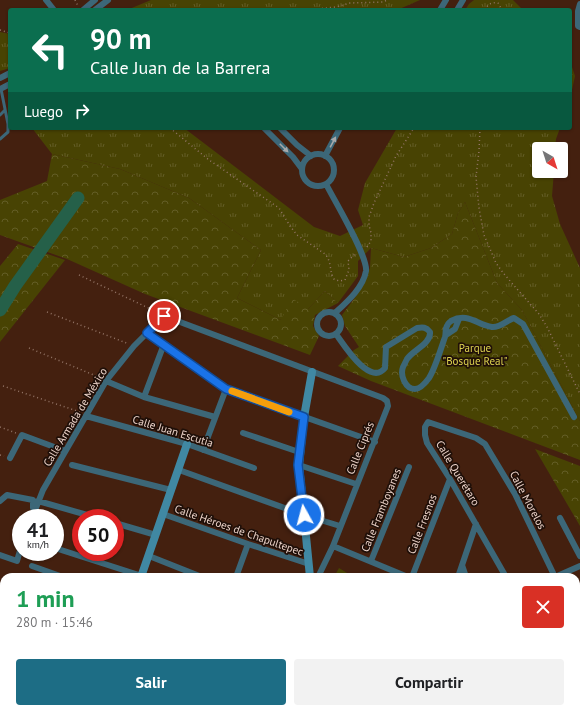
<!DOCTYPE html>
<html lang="es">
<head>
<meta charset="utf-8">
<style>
	body { margin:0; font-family:"PT Sans",sans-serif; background:#f2f2f2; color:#202124; height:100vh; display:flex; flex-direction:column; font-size:15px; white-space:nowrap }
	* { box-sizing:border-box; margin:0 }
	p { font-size:13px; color:#757577 }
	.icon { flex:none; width:22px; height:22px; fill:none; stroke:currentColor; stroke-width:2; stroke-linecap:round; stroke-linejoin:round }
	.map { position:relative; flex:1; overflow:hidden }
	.side { position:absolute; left:0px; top:573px; width:580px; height:140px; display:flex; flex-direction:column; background:#fff; border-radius:12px 12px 0 0; box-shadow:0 1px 3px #0004 }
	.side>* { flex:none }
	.hud { position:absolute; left:8px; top:8px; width:564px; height:122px; border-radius:4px; box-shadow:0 1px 3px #0004; background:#0b6e4f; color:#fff; overflow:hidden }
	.needle { width:26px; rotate:141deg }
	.tools { position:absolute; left:532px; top:142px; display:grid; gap:8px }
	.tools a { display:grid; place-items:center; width:36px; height:36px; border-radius:4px; background:#fff; box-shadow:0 1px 3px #0004; font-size:20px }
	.speed { position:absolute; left:12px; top:509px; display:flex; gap:8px; font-size:20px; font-weight:700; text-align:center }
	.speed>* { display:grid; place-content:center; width:52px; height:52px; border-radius:50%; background:#fff; box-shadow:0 1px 3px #0004; line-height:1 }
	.speed small { font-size:10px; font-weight:400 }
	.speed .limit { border:6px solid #d22; background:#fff; color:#111 }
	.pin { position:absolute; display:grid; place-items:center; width:34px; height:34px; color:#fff; margin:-17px; border:2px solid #fff; border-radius:50%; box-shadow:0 1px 4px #0007 }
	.me { position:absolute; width:44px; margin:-22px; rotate:353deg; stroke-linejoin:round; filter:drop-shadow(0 0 3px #0008) }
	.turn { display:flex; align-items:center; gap:14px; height:84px; padding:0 16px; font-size:18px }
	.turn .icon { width:52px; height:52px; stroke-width:2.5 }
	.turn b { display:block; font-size:28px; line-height:34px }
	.then { display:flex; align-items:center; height:38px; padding:0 16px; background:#0003; gap:8px; font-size:15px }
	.round { display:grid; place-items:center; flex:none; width:42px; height:42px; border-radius:4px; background:#f2f2f2 }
	.head { display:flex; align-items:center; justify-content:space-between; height:68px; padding:0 16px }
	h1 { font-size:24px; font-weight:800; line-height:30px; color:#1e9e55 }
	.cta { display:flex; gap:8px; margin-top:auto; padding:8px 16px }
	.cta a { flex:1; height:46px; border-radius:4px; background:#1d6d85; color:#fff; font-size:16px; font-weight:800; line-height:46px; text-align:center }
	.cta a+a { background:#f2f2f2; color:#202124 }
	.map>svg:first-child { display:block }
</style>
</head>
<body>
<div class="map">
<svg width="580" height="713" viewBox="0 0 580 713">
	<defs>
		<pattern id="grass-tufts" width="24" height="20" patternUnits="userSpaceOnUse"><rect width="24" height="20" fill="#484303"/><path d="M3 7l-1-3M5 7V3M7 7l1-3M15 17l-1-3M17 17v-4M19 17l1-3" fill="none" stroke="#635d26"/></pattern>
		<pattern id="forest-crowns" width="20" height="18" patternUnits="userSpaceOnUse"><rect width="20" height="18" fill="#484303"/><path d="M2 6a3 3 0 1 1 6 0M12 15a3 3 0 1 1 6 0" fill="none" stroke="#635d26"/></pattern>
	</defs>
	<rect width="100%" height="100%" fill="#44200f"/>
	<!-- grass -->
	<path fill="url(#grass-tufts)" d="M151 0H420L397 10H127Z
		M474 0H513L523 10H465L469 4Z
		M0 32 10 34V68L0 71Z
		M570 61 575 76 570 99Z
		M32 128H184L314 227 340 236 363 225 358 210 365 183 397 128H560L556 139 555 149H539V171H554L552 196 560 224 580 268V421L522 310 497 283 465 202 458 213 452 234 431 248 404 257 371 248 358 261V276L338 303 325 291 308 309 281 320 237 298 261 250 189 198 120 169 52 154Z"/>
	<!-- forest -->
	<path fill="url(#forest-crowns)" d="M52 154 120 169 189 198 261 250 237 298 281 320 292 298 308 309 325 291 338 303 315 315 313 326 319 336 310 355 145 294 67 259 0 235V200L47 181Z
		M465 202 497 283 522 310 580 421V460L371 381 338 366 354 350 359 347 345 326 342 315 357 295 370 268 371 248 404 257 431 248 452 234 458 213Z
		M18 244 65 260 0 342V266Z
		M535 449 580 466V526Z"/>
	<!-- pitch -->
	<path fill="#484303" d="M339 568 352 576 351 577H334Z"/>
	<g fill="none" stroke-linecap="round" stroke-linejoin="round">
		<!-- river -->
		<path stroke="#256049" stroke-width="13" d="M0 310 15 286 78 198"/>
		<!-- path -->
		<path stroke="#947567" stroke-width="1.5" stroke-dasharray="1 3" stroke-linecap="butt" d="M75 0 78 6
			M306 10 336 7 350 3 383 2 387 0
			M485 10C488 4 491 2 498 3L502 10
			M0 30 10 33
			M170 128 209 160 279 208 290 226 297 235 325 254C332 262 329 271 334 279L339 281 345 280 349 270 348 261 355 254
			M480 128 479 151 476 177 479 208 484 235 496 263 504 274 539 314 547 327 580 394
			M367 247 371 241V233L369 225V217L374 203 396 156 414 128
			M79 275 159 313
			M47 312 129 344
			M29 348 101 378
			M3 386 80 412
			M0 427 16 433
			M0 455 4 456"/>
		<!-- lane -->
		<path stroke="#3c6778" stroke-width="3" d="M0 115 5 110
			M0 139 8 132V124L1 89"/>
		<!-- street -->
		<path stroke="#3c6778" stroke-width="6" d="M46 0 54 10
			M580 4 578 11V26L580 27
			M83 10 95 0
			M95 10 108 0
			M440 10 446 0
			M457 10 463 0
			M0 78 10 73
			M0 89 10 84
			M264 128 293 157 302 169
			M280 128 297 145 311 156
			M302 170a16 16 0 1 1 32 0a16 16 0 1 1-32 0Z
			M325 156 340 128
			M326 184C334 200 368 256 366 271 363 288 347 302 335 313
			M317 324a12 12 0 1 1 24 0a12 12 0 1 1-24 0Z
			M147 333 226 389 375 442
			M336 334C344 345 370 387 385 368L386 347 417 328C423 327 426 327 430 332 431 344 413 350 407 359 406 361 404 365 403 367 400 375 405 389 415 389 421 389 426 382 429 378 435 369 441 348 445 337 446 334 445 329 447 326 448 323 449 323 451 321 468 312 477 325 492 327 500 328 507 320 514 318L523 324 574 417
			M446 335 455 329 459 319
			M106 381 144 397 215 417
			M144 397 164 344
			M86 416 187 444 254 468
			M243 433 299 452
			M203 450 226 389
			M10 458 22 435 65 451
			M72 465 171 490
			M299 465 356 484
			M179 470 304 515 340 526
			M0 501 7 495 33 500V508L35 509
			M38 501 98 518
			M163 514 248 544 309 564
			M32 518 43 490 106 381 134 346 164 316 383 398 387 401 388 406 333 546 318 577
			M560 518 580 556
			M115 523 156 535
			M333 546 408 577
			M55 548 142 576
			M0 555 17 561 21 547
			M149 556 202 577
			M371 561 409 467
			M462 565 466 577
			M32 566 63 577
			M236 577 248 544
			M412 577 450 479
			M458 577 476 524
			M506 577 450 479 427 443 425 435V427L428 422 476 438 485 444 515 494 555 577
			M555 577 580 566
			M0 604 4 605
			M0 651 4 653
			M576 668 580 690
			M0 704 4 692
			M19 709 31 713
			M162 709 173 713
			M294 709 304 713
			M526 709V713
			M190 713 191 709
			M381 713 383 709
			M433 713 435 709"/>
		<!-- secondary -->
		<path stroke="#4088a3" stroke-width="8" d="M141 577 187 444
			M310 577 299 465 304 417 312 372
			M333 709 334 713
			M343 709 345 713
			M94 713 95 709"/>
	</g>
	<!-- one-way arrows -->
	<defs><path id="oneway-solid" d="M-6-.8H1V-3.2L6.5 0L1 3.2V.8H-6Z"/></defs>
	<g fill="#a7a9aa">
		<use href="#oneway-solid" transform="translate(333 142) rotate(-62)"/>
		<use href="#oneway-solid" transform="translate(284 148) rotate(45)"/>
	</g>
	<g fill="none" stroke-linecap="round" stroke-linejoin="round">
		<!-- route casing -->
		<g stroke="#114b97" stroke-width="10">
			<path id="route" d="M164 316 147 333 226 389 304 417 298 465 304 515"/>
		</g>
		<!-- route -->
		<use href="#route" stroke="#1a73e8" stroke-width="7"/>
		<!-- slow -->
		<path stroke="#f59e0b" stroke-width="7" d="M232 391 289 412"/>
	</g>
	<g text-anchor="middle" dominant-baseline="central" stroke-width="3.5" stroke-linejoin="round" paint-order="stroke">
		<!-- park labels -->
		<g font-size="11" fill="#dfd550" stroke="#1f0f08">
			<text x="475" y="348">Parque<tspan x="475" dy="13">"Bosque Real"</tspan></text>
		</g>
		<!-- street labels -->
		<g font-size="11" fill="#eed5cb" stroke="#1f0f08">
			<text transform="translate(75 417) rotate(-59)">Calle Armada de México</text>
			<text transform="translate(173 431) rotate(17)">Calle Juan Escutia</text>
			<text transform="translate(360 448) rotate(-68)">Calle Ciprés</text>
			<text transform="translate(458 473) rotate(59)">Calle Querétaro</text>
			<text transform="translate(528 500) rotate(62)">Calle Morelos</text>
			<text transform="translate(381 510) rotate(-68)">Calle Framboyanes</text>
			<text transform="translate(422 524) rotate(-69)">Calle Fresnos</text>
			<text transform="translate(239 530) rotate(19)">Calle Héroes de Chapultepec</text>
		</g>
	</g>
</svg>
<div class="tools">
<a><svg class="needle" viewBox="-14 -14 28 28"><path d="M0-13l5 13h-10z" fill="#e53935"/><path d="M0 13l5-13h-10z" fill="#757577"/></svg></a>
</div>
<div class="speed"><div>41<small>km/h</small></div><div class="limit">50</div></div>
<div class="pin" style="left:164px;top:316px;background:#d93025"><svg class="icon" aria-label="arrive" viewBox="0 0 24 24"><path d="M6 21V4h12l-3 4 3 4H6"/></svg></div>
<svg class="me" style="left:304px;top:515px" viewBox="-20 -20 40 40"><circle r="17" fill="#1a73e8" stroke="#fff" stroke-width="3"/><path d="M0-11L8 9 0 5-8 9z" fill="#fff"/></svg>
<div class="hud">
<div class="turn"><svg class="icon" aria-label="left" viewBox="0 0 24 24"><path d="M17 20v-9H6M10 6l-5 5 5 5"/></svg><div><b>90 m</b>Calle Juan de la Barrera</div></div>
<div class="then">Luego<svg class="icon" aria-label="right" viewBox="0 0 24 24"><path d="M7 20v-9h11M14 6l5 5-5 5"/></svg></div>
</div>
<section class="side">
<div class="head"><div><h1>1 min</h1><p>280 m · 15:46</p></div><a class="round" style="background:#d93025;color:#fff"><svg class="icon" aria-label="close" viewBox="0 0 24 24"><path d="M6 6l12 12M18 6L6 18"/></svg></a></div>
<div class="cta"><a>Salir</a><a>Compartir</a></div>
</section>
</div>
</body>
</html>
